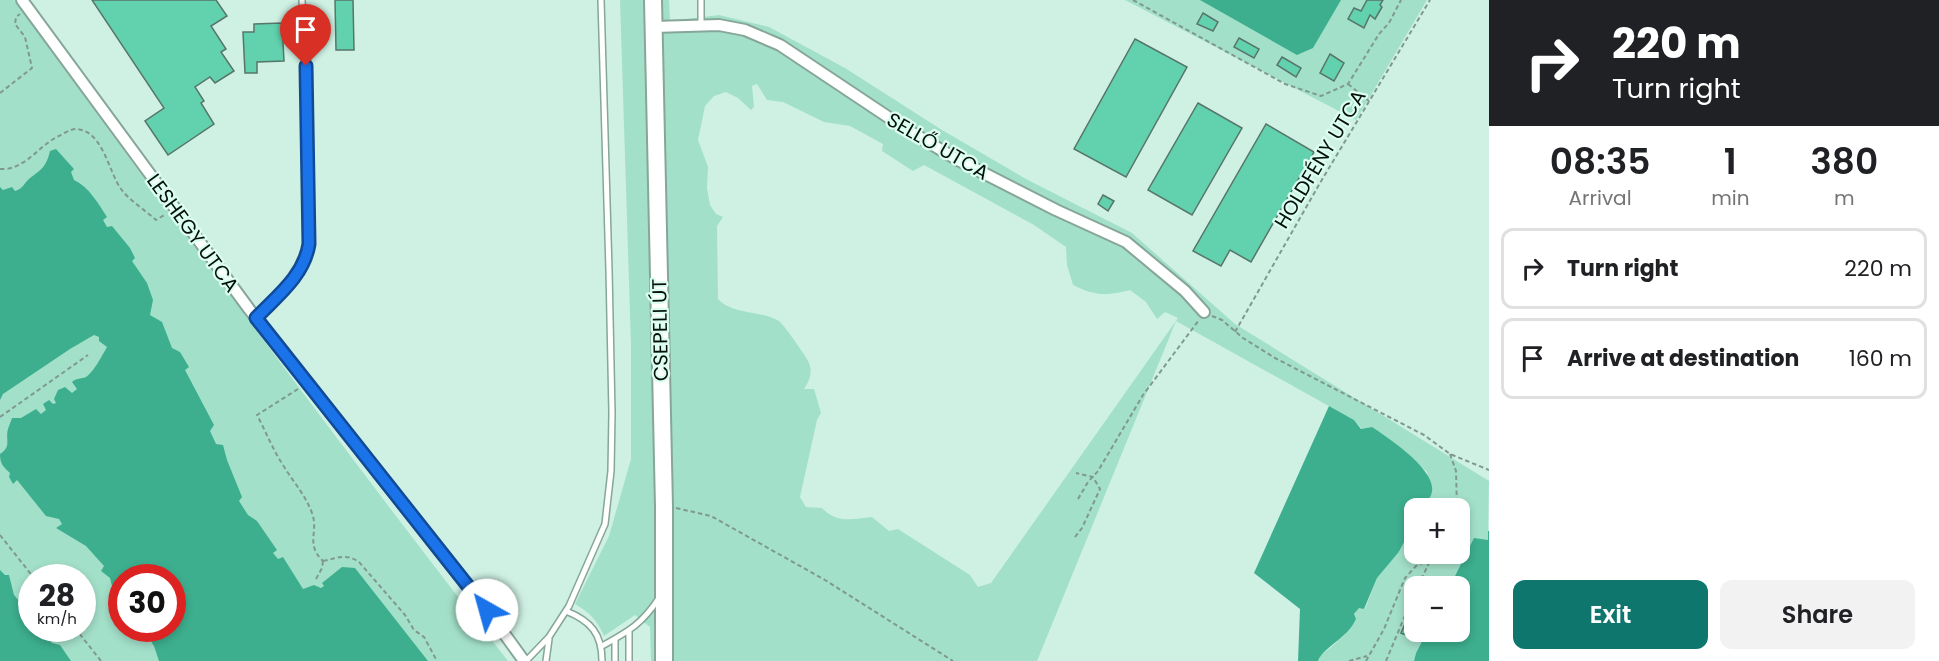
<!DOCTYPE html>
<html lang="en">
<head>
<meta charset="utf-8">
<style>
	body { margin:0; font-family:Poppins,sans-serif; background:#f2f2f2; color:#202124; height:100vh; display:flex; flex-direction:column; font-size:22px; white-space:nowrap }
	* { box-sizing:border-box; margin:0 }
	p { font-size:20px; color:#757577 }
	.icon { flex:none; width:33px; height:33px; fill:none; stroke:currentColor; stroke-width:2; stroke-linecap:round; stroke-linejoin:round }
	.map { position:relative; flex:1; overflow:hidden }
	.drawer { display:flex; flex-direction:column; background:#fff; width:450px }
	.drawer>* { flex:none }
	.top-card { background:#202124; color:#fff; overflow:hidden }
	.buttons { position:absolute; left:1404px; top:498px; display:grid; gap:12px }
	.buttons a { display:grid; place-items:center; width:66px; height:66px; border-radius:12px; background:#fff; box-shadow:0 3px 9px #0003; font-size:30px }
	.speed { position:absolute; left:18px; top:564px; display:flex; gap:12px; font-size:30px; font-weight:700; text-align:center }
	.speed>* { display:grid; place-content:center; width:78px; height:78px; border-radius:50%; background:#fff; box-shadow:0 3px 9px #0003; line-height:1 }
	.speed small { font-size:15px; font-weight:400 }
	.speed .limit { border:9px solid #d22; background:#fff; color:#111 }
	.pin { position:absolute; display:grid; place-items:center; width:51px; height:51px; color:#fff; margin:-62px -26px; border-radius:50% 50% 50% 0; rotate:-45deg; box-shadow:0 0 6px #0007 }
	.pin .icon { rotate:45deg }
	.me { position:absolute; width:66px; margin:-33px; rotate:322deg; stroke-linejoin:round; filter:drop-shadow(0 0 4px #0008) }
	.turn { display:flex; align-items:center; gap:21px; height:126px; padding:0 24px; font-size:27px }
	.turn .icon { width:78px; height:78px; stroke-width:2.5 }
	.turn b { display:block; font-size:42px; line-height:51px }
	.eta { display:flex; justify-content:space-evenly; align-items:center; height:102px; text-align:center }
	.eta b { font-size:36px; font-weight:600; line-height:42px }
	.primary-button { display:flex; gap:12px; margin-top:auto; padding:12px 24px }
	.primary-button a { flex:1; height:69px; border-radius:12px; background:#0f766e; color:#fff; font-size:24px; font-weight:600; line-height:69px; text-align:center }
	.primary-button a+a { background:#f2f2f2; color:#202124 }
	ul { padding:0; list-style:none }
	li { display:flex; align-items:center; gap:18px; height:81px; margin:0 12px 9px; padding:0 12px; border:3px solid #e0e0e0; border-radius:12px }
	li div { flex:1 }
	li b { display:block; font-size:22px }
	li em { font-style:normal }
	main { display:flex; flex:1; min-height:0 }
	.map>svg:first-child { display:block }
</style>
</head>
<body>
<main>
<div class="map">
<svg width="1489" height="661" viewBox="0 0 1489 661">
	<rect width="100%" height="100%" fill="#cff1e4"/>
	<!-- green -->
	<path fill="#a3e0c9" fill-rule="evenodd" d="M0 0H14C176 223 338 444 508 661H0ZM32 578H82V628H32ZM122 578H172V628H122Z
		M620 0H669L670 21 719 15 769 27 845 68 942 130 1026 179 1132 233 1235 324 1489 481 1488 540 1474 539 1450 586H1414V632H1427L1416 653 1414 661H1318L1321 655 1336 643 1359 607 1365 609 1377 578 1398 553 1408 516 1414 511V554H1460V508H1417L1430 498 1427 472 1406 452 1372 427 1362 429 1354 420 1176 321 1037 661H651L650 627 635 615 604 636C597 620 590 613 575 604L609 536 631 459V345ZM757 84 767 100 783 102 824 122 850 126 883 144 882 151 913 171 924 165 1034 225 1066 247 1067 265 1073 285C1095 296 1106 296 1130 290L1146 302 1157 319 1165 312 1178 318 991 583 978 587 970 575 898 529 889 531 872 517C852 519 837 524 822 508L806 507 800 497 817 420 821 413 814 389H804C809 382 813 372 809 363 806 356 784 325 779 321 760 310 733 315 718 299L717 226 723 217 716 214 710 205 707 188 708 167 698 140 705 106 714 96 726 92 738 98 751 110 754 107 752 86Z
		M1125 0H1427L1356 120Z"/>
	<!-- water -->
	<path fill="#3daf8e" d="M1200 0H1341L1313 48 1297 55Z
		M56 149 74 169 71 172 74 180C89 187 98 203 107 217L103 220 107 227 112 226 130 248 135 258 132 261 147 283 153 300 150 315 162 322 172 348 180 352 189 367 185 370 214 425 210 431 216 444 223 445 227 460 242 497 239 501 248 515 257 521 277 550 273 553 278 559 283 557 303 589 314 585 321 588 324 586 322 583 342 567 355 568 428 661H159L154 646 143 629 172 628V578H122L121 595 118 589 113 590 110 578 101 571 104 566 86 546 56 528 62 524 59 519 46 516 17 480 13 484 9 477 10 473C3 467 0 463 0 454 12 446 5 440 8 429 9 425 11 422 12 418H21L36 409 41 414 46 410 43 404 49 400 53 404 56 403 54 399 58 390 65 387 72 393 77 389 72 382C76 378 81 379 86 377 93 373 103 354 107 347L99 341V337L94 335 70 349 3 394 0 400V187L3 190 12 187 15 191C23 189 24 183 30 178 42 169 46 167 50 151Z
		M1329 406 1354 420 1361 429 1372 427C1388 438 1441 472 1431 495 1429 501 1422 505 1417 508H1414V511L1408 516 1412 528 1398 553 1377 578 1364 609 1359 608 1354 614 1356 619C1347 639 1324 646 1318 661H1298L1300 609 1254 573Z
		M1488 531H1489V661H1414L1416 653 1427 632H1460V586H1450L1474 538 1488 540Z
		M0 570 5 575H9L14 595 20 602 31 608 32 628 47 629 49 632 46 635 52 643 60 645 71 661H0Z"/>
	<!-- building -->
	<path fill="#62d1ad" stroke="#57756a" stroke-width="1.5" d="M92 0H216L227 16 211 26 226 49 221 52 234 71 215 83 210 77 195 87 204 101 201 103 214 124 168 155 145 121 164 108Z
		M335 0H353L354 50H336Z
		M1367 0H1383L1380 5 1382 7 1375 19 1370 15 1364 28 1348 19 1354 8 1361 11Z
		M1203 13 1218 22 1213 31 1197 24Z
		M282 23 284 61 257 62V73H245L243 32H254V24Z
		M1239 38 1259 49 1254 58 1234 47Z
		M1135 39 1187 67 1126 177 1074 149Z
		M1330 54 1344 63 1334 81 1320 73Z
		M1282 57 1301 68 1296 77 1277 65Z
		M1198 103 1242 128 1192 215 1148 190Z
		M1266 124 1314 152 1251 262 1230 250 1221 266 1193 251Z
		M1103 195 1114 201 1108 211 1098 204Z
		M1414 603V630L1411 637 1401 633Z"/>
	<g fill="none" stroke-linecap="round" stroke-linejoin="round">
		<!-- lane casing -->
		<g stroke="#86a699" stroke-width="8">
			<path id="lane" d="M701 0V25
				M256 318C277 296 304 276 309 244L307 92 302 0
				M566 611C591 621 602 634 602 661
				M629 631V661
				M602 646C629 631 642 624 659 598
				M526 661 549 637 569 606 605 524 611 471 612 413 609 270 601 0
				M546 661 549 639
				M615 661V639"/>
		</g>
		<!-- street casing -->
		<g stroke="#86a699" stroke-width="14">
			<path id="street" d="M22 0 249 309 498 625 524 661
				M654 27 719 25 745 30 780 45 906 129 958 160 1056 210 1126 242 1185 291 1204 312"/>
		</g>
		<!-- secondary casing -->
		<g stroke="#86a699" stroke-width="20">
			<path id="secondary" d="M653 0 664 507V661"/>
		</g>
		<!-- path -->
		<path stroke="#809990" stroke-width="2" stroke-dasharray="4.5 3" stroke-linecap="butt" d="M1133 0 1285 84 1321 96 1348 84 1379 34 1389 23 1401 0
			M1348 84 1369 101
			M0 93 32 68 25 37 15 24 16 17 20 14
			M0 169C4 169 10 169 14 167 31 161 43 143 59 136 64 133 71 129 76 129 103 130 109 173 121 189 130 201 145 210 156 220L166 214
			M1212 316 1222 320 1243 338 1275 358 1424 435 1450 454 1489 470
			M1235 332 1320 183 1430 0
			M298 389 257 415C266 432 273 450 283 465 293 482 305 494 312 513 319 532 305 544 323 561
			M0 417 88 355
			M1450 454 1456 471 1457 508
			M1078 499 1088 482 1098 471 1143 395 1199 320
			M676 508 711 516 825 580 953 661
			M0 535 34 578
			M1075 537 1082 528 1100 489 1093 477 1076 473
			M323 561C338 558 346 553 359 562L405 615 414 630 424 637 437 661
			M316 579 322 568 323 561
			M1418 586 1429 563 1436 554
			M75 628 101 661
			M1349 661 1367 656
			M1366 661 1384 629 1405 578 1416 566 1431 559
			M1386 661 1414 594"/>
		<!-- lane -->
		<use href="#lane" stroke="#fff" stroke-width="5"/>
		<!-- street -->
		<use href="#street" stroke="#fff" stroke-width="10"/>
		<!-- secondary -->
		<use href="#secondary" stroke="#fff" stroke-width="16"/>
	</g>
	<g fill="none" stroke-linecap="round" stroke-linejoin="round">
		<!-- route casing -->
		<g stroke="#114b97" stroke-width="15">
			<path id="route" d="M306 66 309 244C304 276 277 296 256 318L487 610"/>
		</g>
		<!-- route -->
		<use href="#route" stroke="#1a73e8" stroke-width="10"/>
	</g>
	<g text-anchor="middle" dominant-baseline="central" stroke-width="4.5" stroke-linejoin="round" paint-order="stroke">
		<!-- street labels -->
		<g font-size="20" fill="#05100c" stroke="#dcfef1">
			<text transform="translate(938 146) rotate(30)">SELLŐ UTCA</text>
			<text transform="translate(1320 159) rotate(-59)">HOLDFÉNY UTCA</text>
			<text transform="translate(193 233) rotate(54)">LESHEGY UTCA</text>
			<text transform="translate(660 330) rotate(-91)">CSEPELI ÚT</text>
		</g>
	</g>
</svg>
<div class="buttons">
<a>+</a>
<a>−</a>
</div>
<div class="speed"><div>28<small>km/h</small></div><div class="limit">30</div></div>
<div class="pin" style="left:306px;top:66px;background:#d93025"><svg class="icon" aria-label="arrive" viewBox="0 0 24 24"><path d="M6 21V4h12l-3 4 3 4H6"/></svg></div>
<svg class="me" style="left:487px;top:610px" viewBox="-20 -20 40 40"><circle r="19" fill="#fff"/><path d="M0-13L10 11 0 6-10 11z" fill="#1a73e8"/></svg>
</div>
<section class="drawer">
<div class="top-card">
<div class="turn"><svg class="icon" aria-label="right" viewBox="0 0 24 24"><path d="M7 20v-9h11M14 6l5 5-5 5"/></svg><div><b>220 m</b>Turn right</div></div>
</div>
<div class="eta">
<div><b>08:35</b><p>Arrival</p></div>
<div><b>1</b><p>min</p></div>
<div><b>380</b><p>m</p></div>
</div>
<ul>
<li><svg class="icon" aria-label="right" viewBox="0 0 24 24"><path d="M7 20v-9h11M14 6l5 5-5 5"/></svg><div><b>Turn right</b></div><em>220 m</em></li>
<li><svg class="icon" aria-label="arrive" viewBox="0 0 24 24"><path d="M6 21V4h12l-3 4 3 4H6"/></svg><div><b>Arrive at destination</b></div><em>160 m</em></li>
</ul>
<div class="primary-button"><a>Exit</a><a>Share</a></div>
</section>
</main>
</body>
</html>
